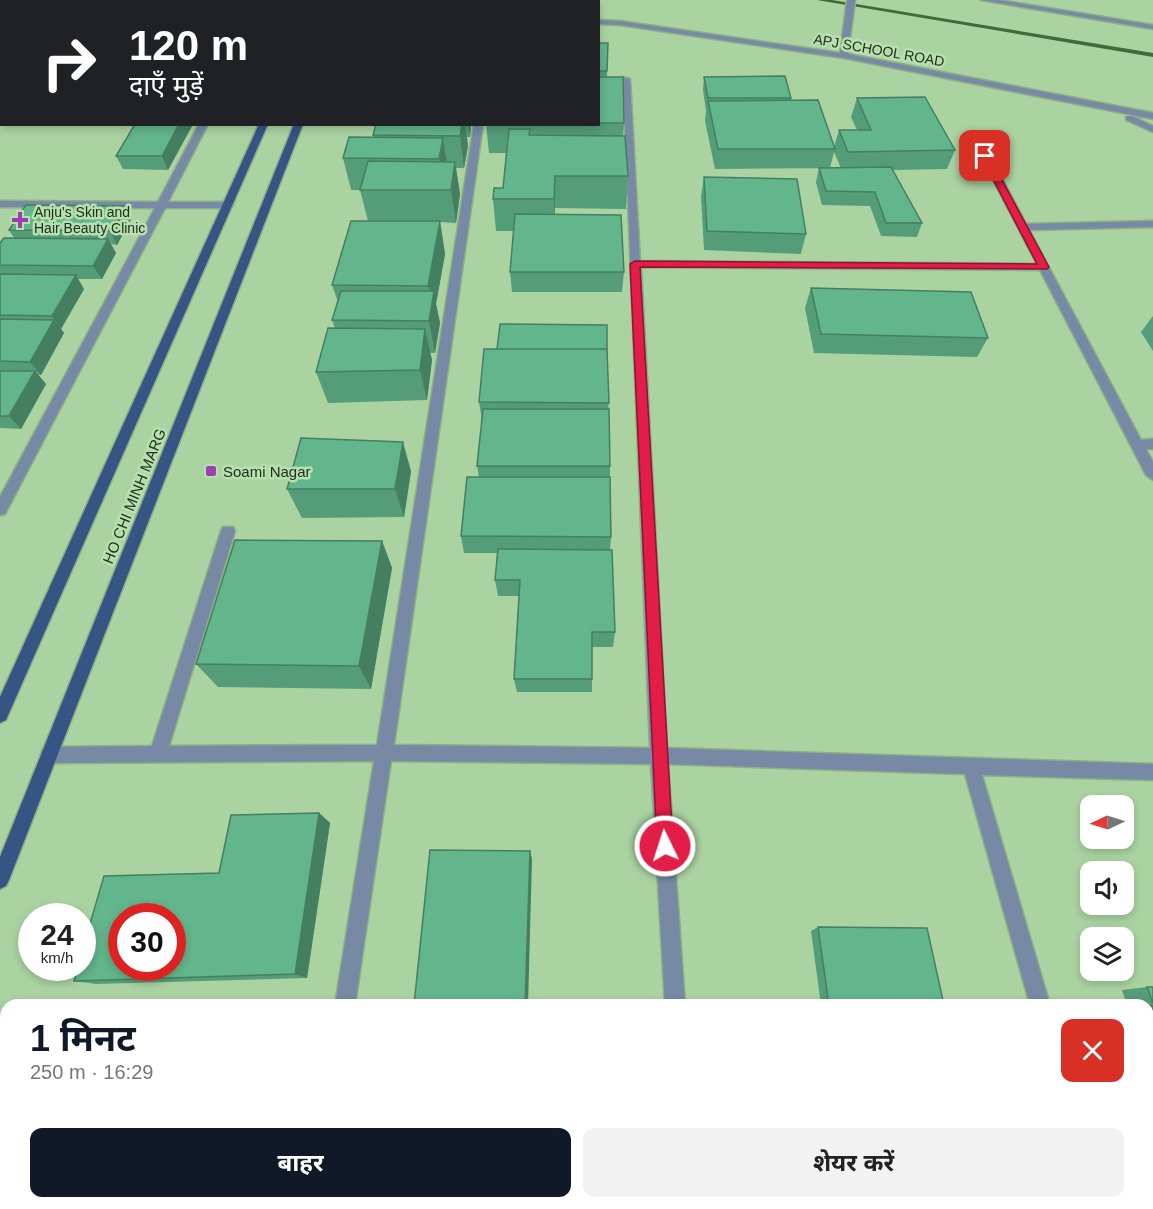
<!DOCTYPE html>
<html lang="hi">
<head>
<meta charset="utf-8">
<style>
	body { margin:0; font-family:Arial,"Noto Sans Devanagari",sans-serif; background:#f2f2f2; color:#222; height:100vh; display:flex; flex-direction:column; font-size:22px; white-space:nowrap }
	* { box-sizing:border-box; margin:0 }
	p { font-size:20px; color:#767676 }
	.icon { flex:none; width:33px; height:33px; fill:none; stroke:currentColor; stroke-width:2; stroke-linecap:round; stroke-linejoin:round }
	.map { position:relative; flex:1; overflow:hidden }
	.side { position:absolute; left:0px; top:999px; width:1154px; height:210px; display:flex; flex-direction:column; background:#fff; border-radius:18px 18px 0 0; box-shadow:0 3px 9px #0003 }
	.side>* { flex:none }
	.hud { position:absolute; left:0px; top:0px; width:600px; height:126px; box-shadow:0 3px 9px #0003; background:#202124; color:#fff; overflow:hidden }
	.needle { width:39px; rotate:266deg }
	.tools { position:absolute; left:1080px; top:795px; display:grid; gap:12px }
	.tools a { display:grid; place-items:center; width:54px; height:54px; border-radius:12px; background:#fff; box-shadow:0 3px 9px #0003; font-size:30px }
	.speed { position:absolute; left:18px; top:903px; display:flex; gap:12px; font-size:30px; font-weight:700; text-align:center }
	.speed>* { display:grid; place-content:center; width:78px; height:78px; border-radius:50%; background:#fff; box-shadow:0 3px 9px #0003; line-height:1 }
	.speed small { font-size:15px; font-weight:400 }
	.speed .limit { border:9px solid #d22; background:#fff; color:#111 }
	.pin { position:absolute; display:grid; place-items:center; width:51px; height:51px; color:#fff; margin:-26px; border-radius:12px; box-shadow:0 3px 9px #0006 }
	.me { position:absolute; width:66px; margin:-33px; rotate:356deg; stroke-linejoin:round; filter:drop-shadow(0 0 4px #0008) }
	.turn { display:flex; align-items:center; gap:21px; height:126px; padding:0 30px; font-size:27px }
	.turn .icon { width:78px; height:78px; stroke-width:2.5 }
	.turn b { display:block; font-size:42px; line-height:51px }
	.round { display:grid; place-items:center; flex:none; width:63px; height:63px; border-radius:12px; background:#f2f2f2 }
	.headline { display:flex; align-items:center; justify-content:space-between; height:102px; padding:0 30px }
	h1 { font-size:36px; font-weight:700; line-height:45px; color:#111827 }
	.primary-button { display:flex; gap:12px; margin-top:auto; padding:12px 30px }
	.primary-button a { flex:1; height:69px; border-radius:12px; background:#111827; color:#fff; font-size:24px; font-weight:700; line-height:69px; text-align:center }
	.primary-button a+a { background:#f2f2f2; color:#222 }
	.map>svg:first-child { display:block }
</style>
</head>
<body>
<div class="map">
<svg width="1153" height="1209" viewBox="0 0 1153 1209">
	<rect width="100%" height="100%" fill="#abd3a2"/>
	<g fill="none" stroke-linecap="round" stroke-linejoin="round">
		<!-- stream -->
		<path fill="#43693a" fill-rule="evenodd" d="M817 0H832L1153 53V57Z"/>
		<!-- minor casing -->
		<g stroke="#8caf85" stroke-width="3">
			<path id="minor" d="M269 0H277V2H269Z
				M391 0H399V2H391Z
				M847 0H855L848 54 1153 113V119L844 58 620 25 598 24V20L620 21 840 53Z
				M981 0H999L1153 25V29Z
				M623 77 630 79 640 261 1037 264 971 138 976 135 981 138 1026 224 1153 221V227L1029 230 1141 440 1153 439V449H1146L1153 462V480L1146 475 1040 270 641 267 667 748 1153 764V780L982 775 1050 1005H1030L965 774 668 764 685 1005H665L651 764 391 761 355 1005H335L374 761 49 763 43 761 41 755 43 749 49 747 152 746 221 531 223 527H233L235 531 169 746 377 745 474 124H483L394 745 650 748Z
				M1126 116H1132L1153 126V132L1126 120Z
				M199 124H208L168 202H228L233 205 228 208H165L5 514 0 515V497L155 208 0 207V201L158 202Z
				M303 1203H325V1209H303Z
				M677 1203H699L700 1209H678Z
				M1086 1203H1108L1109 1209H1087Z"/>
		</g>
		<!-- major casing -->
		<g stroke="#8caf85" stroke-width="3">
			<path id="major" d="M316 0H324V2H316Z
				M347 0H355L346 2Z
				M259 124H268L6 720 0 723V697Z
				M294 124H303L9 880 6 886 0 889V857Z"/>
		</g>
		<!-- minor -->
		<use href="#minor" fill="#7789a4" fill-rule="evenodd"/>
		<!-- major -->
		<use href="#major" fill="#365484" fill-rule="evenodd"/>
	</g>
	<!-- wall -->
	<path fill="#559c78" d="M598 43H608L607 77 624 123 623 136 628 176 626 209 555 208V214L624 272 622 292H512L510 272 514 231H496L493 199 503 188 506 153H489L486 124H598Z
		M704 77 791 98V101L834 147 839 130H857L851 117 857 98 955 150 947 169 893 170 922 223 917 237 881 236 870 206 822 205 816 182 819 168H841L834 152 830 168 715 169 705 121 706 111 703 90Z
		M135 124H191L192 126 168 170 123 169 116 156Z
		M376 124H471L470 137H467L468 146 464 168H456L460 194 456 223 440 222 445 254 436 304 440 323 435 353H430L432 360 427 400 328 403 316 372 335 328 332 320 338 302 332 285 368 221 360 190H351L343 158 374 138 373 135Z
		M704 177 806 234 801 254 704 250 701 196Z
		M131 219 117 245 111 244 116 253 102 279H78L84 289 61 329 64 333 41 375H38L46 384 21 429 0 428V243L14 238 9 230Z
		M811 288 988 338 977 357 814 353 805 308Z
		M1153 316V351L1141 332Z
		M607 349 610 466V477L611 537 610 550 615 632 613 647H592V692H517L514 679 519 596H498L495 580 497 553H464L461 536 479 477 477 466 482 420 479 402Z
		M411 471 404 517 302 518 287 489Z
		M382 541 392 568 371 689 218 687 196 664Z
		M319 813 330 823 307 978 96 984 74 981 219 873Z
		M818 927 944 1005H821L811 931Z
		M1147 987H1153V1108L1148 1107V1005H1127L1122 990Z
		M1148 1121H1153V1184L1148 1166Z
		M415 1203H626L627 1209H409Z
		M849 1203H1094L1095 1209H850Z"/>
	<!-- shaded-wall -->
	<path fill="#457f61" d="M179 124H191L192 126 168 170 162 156Z
		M462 124H465L468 146 464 168 460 136Z
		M468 124H471L470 137Z
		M443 138 448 170 444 191 439 159Z
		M455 162 460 194 456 223 451 190Z
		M555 176V232L554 199Z
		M124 206 131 219 117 245 110 231Z
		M440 221 445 254 436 304 440 323 435 353 429 321 432 305 428 286Z
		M108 239 116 253 102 279 93 266Z
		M76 275 84 289 61 329 52 316Z
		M54 320 64 333 41 375 30 362Z
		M425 329 432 360 427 400 420 370Z
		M35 371 46 384 21 429 9 416Z
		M403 442 411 471 404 517 395 489Z
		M382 541 392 568 371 689 359 666Z
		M319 813 330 823 307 978 295 974Z
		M530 851 532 859 528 1005H525Z"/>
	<!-- building -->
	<path fill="#63b58b" stroke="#457f61" stroke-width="1.5" fill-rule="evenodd" d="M598 43H608L607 71H598Z
		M785 76 791 98H708L704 77Z
		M598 77H623L624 123H598Z
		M925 97 955 150 848 152 839 130H871L857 98Z
		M818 100 835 149H718L708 101Z
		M135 124H179L162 156H116Z
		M376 124H462L460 136 373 135Z
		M509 129H530L529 135 625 136 628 176H555L554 199H493L494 188H503Z
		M349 137 443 138 439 159 343 158Z
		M368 161 455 162 451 190H360Z
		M891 167 922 223H886L875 192 826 191 819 168Z
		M704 177 797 179 806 234 707 231Z
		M26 205 124 206 110 231 9 230Z
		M515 214 621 215 624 272H510Z
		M351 221H440L428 286 332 285Z
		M4 238 108 239 93 266 0 265V243Z
		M0 274 76 275 52 316 0 315Z
		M811 288 971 292 988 338 821 334Z
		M341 291H434L429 321 332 320Z
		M0 319 54 320 30 362 0 361Z
		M500 324 607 325V349H497Z
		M328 328 425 329 420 370 316 372Z
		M484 349H607L609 403 479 402Z
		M0 371H35L9 416H0Z
		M483 409H609L610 466H477Z
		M301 438 403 442 395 489H287Z
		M467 477H610L611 537 461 536Z
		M235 540 382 541 359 666 196 664Z
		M498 549 612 550 615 632H592V679H514L520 580H495Z
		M319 813 295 974 74 981 78 968H82V951L104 876 219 873 231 815ZM122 916H172V968H122Z
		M430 850 530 851 525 1005H414Z
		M818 927 927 928 944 1005H829Z
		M1147 987H1153V1003Z
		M1148 1006H1153V1108H1151L1148 1097Z
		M863 1203H1094L1095 1209H864Z
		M627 1206V1209H473Z"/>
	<!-- route -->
	<path fill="#e11d48" stroke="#92132f" stroke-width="1.5" d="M982 154 989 156 1049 267 1047 269 640 267 673 846 671 852 665 855 659 852 657 846 630 264 635 261 1037 264 981 156Z"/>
	<!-- markers -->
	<g fill="#9a41ae" stroke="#b8e0af" stroke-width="2">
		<path d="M17 211h6v6h6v6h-6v6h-6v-6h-6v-6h6z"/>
		<rect x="205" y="465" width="12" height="12" rx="3"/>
	</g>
	<g text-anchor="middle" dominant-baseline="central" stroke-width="5" stroke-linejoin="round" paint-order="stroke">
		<!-- far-street labels -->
		<g font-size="14" fill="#20301d" stroke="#b8e0af">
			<text transform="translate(879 50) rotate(10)">APJ SCHOOL ROAD</text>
		</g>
		<!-- far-poi labels -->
		<g font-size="14" fill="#20301d" stroke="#b8e0af" text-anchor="start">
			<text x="34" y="212">Anju's Skin and<tspan x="34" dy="16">Hair Beauty Clinic</tspan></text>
		</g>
		<!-- poi labels -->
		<g font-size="15" fill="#20301d" stroke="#b8e0af" text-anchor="start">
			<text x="223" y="471">Soami Nagar</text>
		</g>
		<!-- street labels -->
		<g font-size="15" fill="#20301d" stroke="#b8e0af">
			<text transform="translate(134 496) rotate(-68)">HO CHI MINH MARG</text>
		</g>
	</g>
</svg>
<div class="tools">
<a><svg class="needle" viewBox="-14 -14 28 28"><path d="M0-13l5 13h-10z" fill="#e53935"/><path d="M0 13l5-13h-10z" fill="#767676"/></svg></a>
<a><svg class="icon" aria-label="sound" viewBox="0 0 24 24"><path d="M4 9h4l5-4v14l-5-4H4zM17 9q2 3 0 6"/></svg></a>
<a><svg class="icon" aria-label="layers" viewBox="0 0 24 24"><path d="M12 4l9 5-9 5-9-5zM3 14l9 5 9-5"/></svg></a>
</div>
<div class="speed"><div>24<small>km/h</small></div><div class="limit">30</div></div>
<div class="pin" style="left:985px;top:156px;background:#d93025"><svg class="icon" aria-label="arrive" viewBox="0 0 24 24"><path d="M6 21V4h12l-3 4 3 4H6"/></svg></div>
<svg class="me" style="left:665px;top:846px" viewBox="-20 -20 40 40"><circle r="17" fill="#e11d48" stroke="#fff" stroke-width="3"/><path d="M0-11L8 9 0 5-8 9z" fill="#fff"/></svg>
<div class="hud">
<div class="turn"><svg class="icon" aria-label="right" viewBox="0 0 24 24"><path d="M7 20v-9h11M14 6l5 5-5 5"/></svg><div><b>120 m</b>दाएँ मुड़ें</div></div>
</div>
<section class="side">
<div class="headline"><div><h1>1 मिनट</h1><p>250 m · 16:29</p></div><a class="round" style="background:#d93025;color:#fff"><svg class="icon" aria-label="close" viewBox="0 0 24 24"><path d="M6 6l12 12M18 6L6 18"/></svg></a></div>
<div class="primary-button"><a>बाहर</a><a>शेयर करें</a></div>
</section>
</div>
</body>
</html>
